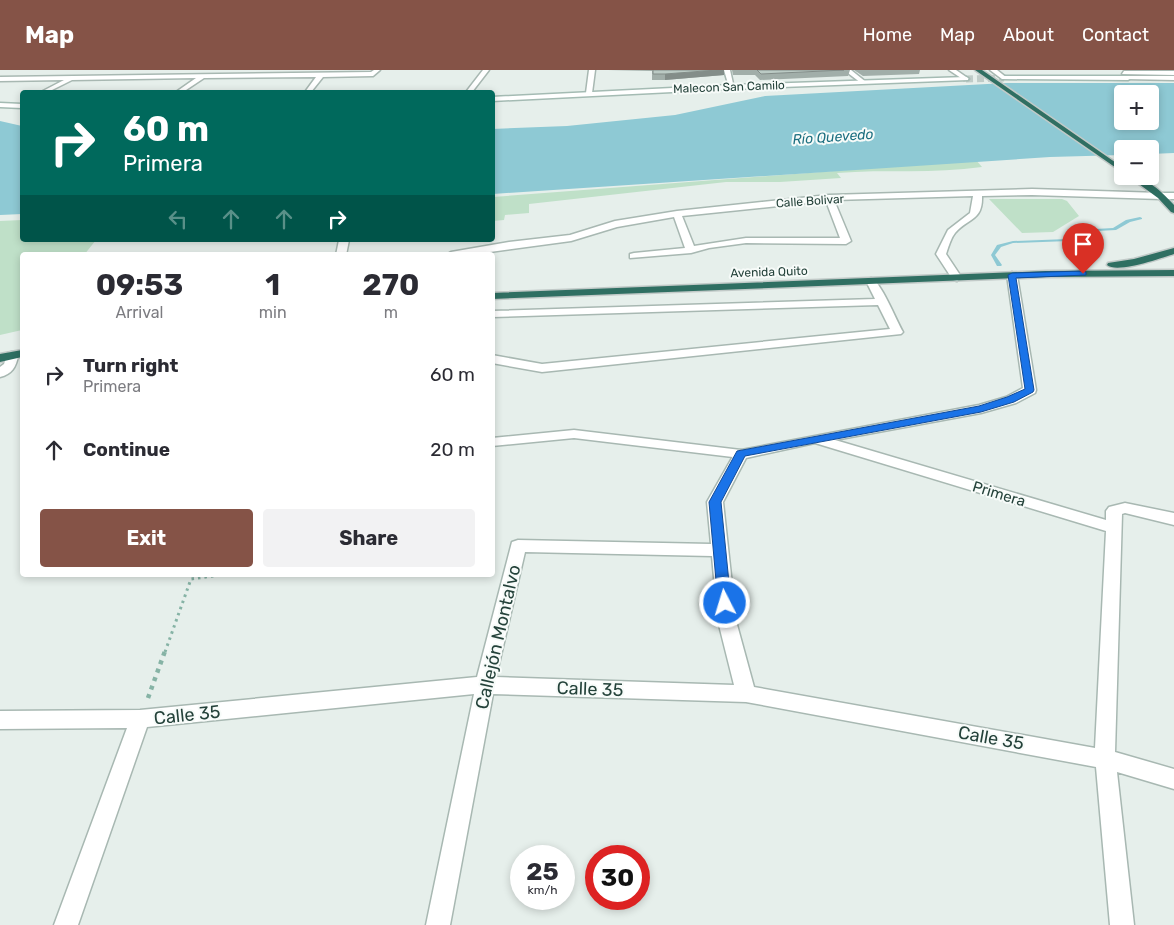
<!DOCTYPE html>
<html lang="en">
<head>
<meta charset="utf-8">
<style>
	body { margin:0; font-family:Rubik,sans-serif; background:#f2f2f3; color:#2b2b33; height:100vh; display:flex; flex-direction:column; font-size:19px; white-space:nowrap }
	* { box-sizing:border-box; margin:0 }
	p { font-size:16px; color:#7c7c81 }
	.icon { flex:none; width:28px; height:28px; fill:none; stroke:currentColor; stroke-width:2; stroke-linecap:round; stroke-linejoin:round }
	.map { position:relative; flex:1; overflow:hidden }
	.drawer { position:absolute; left:20px; top:182px; width:475px; height:325px; display:flex; flex-direction:column; background:#fff; border-radius:5px; box-shadow:0 2px 8px #0003 }
	.drawer>* { flex:none }
	.banner { position:absolute; left:20px; top:20px; width:475px; height:152px; border-radius:5px; box-shadow:0 2px 8px #0003; background:#00695c; color:#fff; overflow:hidden }
	.controls { position:absolute; left:1114px; top:15px; display:grid; gap:10px }
	.controls a { display:grid; place-items:center; width:45px; height:45px; border-radius:5px; background:#fff; box-shadow:0 2px 8px #0003; font-size:25px }
	.speed { position:absolute; left:510px; top:775px; display:flex; gap:10px; font-size:25px; font-weight:700; text-align:center }
	.speed>* { display:grid; place-content:center; width:65px; height:65px; border-radius:50%; background:#fff; box-shadow:0 2px 8px #0003; line-height:1 }
	.speed small { font-size:12px; font-weight:400 }
	.speed .limit { border:8px solid #d22; background:#fff; color:#111 }
	.pin { position:absolute; display:grid; place-items:center; width:42px; height:42px; color:#fff; margin:-51px -21px; border-radius:50% 50% 50% 0; rotate:-45deg; box-shadow:0 0 5px #0007 }
	.pin .icon { rotate:45deg }
	.me { position:absolute; width:55px; margin:-28px; rotate:355deg; stroke-linejoin:round; filter:drop-shadow(0 0 4px #0008) }
	.turn { display:flex; align-items:center; gap:18px; height:105px; padding:0 20px; font-size:22px }
	.turn .icon { width:65px; height:65px; stroke-width:2.5 }
	.turn b { display:block; font-size:35px; line-height:42px }
	.lanes { display:flex; align-items:center; height:48px; padding:0 20px; background:#0003; justify-content:center; gap:25px; direction:ltr }
	.lanes .off { opacity:.35 }
	.eta { display:flex; justify-content:space-evenly; align-items:center; height:85px; text-align:center }
	.eta b { font-size:30px; font-weight:700; line-height:35px }
	.cta { display:flex; gap:10px; margin-top:auto; padding:10px 20px }
	.cta a { flex:1; height:58px; border-radius:5px; background:#855347; color:#fff; font-size:20px; font-weight:700; line-height:58px; text-align:center }
	.cta a+a { background:#f2f2f3; color:#2b2b33 }
	ul { padding:0; list-style:none }
	li { display:flex; align-items:center; gap:15px; height:75px; padding:0 20px }
	li div { flex:1 }
	li b { display:block; font-size:19px }
	li em { font-style:normal }
	header { display:flex; align-items:center; gap:30px; box-sizing:border-box; height:70px; padding:0 25px; background:#855347; color:#fff }
	header strong { font-size:24px }
	nav { display:flex; gap:28px; margin-inline-start:auto; font-size:18px }
	.map>svg:first-child { display:block }
</style>
</head>
<body>
<header>
<strong>Map</strong>
<nav><a>Home</a><a>Map</a><a>About</a><a>Contact</a></nav>
</header>
<div class="map">
<svg width="1174" height="855" viewBox="0 0 1174 855">
	<rect width="100%" height="100%" fill="#e6efeb"/>
	<!-- green -->
	<path fill="#bfe0c8" d="M976 90 982 97C934 104 885 99 837 103L841 108 780 112H726L529 134V143L505 145 504 150 493 151V127Z
		M989 129H1062L1067 131 1079 146 1053 162 1022 163Z
		M22 150V170H96L84 185H22V260L0 265V151Z"/>
	<!-- water -->
	<path fill="#8ec9d4" fill-rule="evenodd" d="M1006 13H1174V83L1150 84V79H1122V85L1050 87 493 124 492 59 567 56 675 45 765 26ZM1122 24H1150V51H1122Z
		M0 51 22 56V144L0 145Z"/>
	<g fill="none" stroke-linecap="round" stroke-linejoin="round">
		<!-- stream -->
		<path fill="#8ec9d4" fill-rule="evenodd" d="M1140 147 1142 148V149L1130 152 1116 160 1097 161 1069 171 1013 173 1001 177 995 185 1002 195 1001 196H997L991 185 997 175 1013 171 1068 169 1096 159 1113 158 1126 150Z"/>
		<!-- secondary-tunnel -->
		<path stroke="#bfccc8" stroke-width="7" stroke-dasharray="7 4" stroke-linecap="butt" d="M966 9 1004 8"/>
		<!-- lane casing -->
		<g stroke="#a8b8b2" stroke-width="3">
			<path id="lane" d="M1124 1H1174V5L1122 4Z
				M574 360 741 380 747 384 741 388 574 368 492 376V368Z"/>
		</g>
		<!-- street casing -->
		<g stroke="#a8b8b2" stroke-width="3">
			<path id="street" d="M374 0H380L373 6 323 7 311 22H305L316 7 204 8 183 22H176L196 8 72 10 48 22H41L64 10 0 11V7L371 2Z
				M483 0H489L472 22H466Z
				M589 0H595L592 23 589 25 586 23Z
				M724 0H730L734 18 729 17Z
				M844 0H851L866 12 861 13Z
				M949 0H956L969 9 964 10Z
				M990 0H997L1007 8 1002 9Z
				M1128 6H1174V10L1126 9V7Z
				M1032 119 1161 123 1165 126 1161 129 1032 125 982 126C983 151 968 148 955 163 951 168 949 175 947 181L946 184 962 208 957 211 953 210 936 184 948 160 970 143 973 126 834 130 851 171 846 174 746 173 709 178 691 183 630 188V184L634 183 685 178 674 147 617 157 571 171 468 185H446L451 182 509 172 570 165 615 151 677 141 829 125ZM826 131 840 168H746L694 176 682 146Z
				M339 170H349L346 185H336Z
				M1012 202 1017 205 1036 320 1035 323 1016 333 981 343 835 370 1106 450V441L1109 437 1125 433 1174 443V455L1125 443 1122 444 1115 682 1174 699V719L1117 702 1134 855H1110L1096 697 746 632 493 624 450 855H426L474 624 147 657 78 855H54L127 658 0 659V641L140 640 477 607 512 472 518 470 711 474 707 432 736 381 979 335 1006 327 1023 318 1007 205ZM815 373 1106 461 1095 678 754 617 736 551 723 432 746 388ZM525 482 712 486 718 551 734 615 496 607Z
				M871 208C880 210 897 252 903 262L901 264 542 302 492 293V285L542 294 890 259 878 235 492 247V241L875 229 866 211Z
				M12 282 18 286C16 297 12 304 0 307V297L4 294 8 283Z"/>
		</g>
		<!-- secondary casing -->
		<g stroke="#a4bbb3" stroke-width="3">
			<path id="secondary" d="M1004 6H1128L1131 8 1128 10 1002 9V7Z
				M966 7 968 8V10L732 19 492 31V27L732 15Z
				M0 33 22 34V38L0 37Z
				M1174 123V129H1161L1157 126 1161 123Z"/>
		</g>
		<!-- highway casing -->
		<g stroke="#c2cac8" stroke-width="3">
			<path id="highway" d="M975 0H982L1122 97V102Z
				M1128 106C1146 106 1162 122 1174 135V143L1171 142 1158 128Z
				M1174 178V184C1161 188 1117 204 1107 195L1108 193 1134 189Z
				M1174 200V206L1046 207 492 229V223L1046 201Z
				M22 280V287L0 292V284Z"/>
		</g>
		<!-- path-far1 -->
		<path stroke="#86b3a5" stroke-width="3" stroke-dasharray="2.5 4" stroke-linecap="butt" d="M165 582 191 509 221 505"/>
		<!-- path -->
		<path stroke="#86b3a5" stroke-width="4.5" stroke-dasharray="4 5" stroke-linecap="butt" d="M148 628 165 581"/>
		<!-- lane -->
		<use href="#lane" fill="#fff" fill-rule="evenodd"/>
		<!-- street -->
		<use href="#street" fill="#fff" fill-rule="evenodd"/>
		<!-- secondary -->
		<use href="#secondary" fill="#fff" fill-rule="evenodd"/>
		<!-- highway -->
		<use href="#highway" fill="#2f6f62" fill-rule="evenodd"/>
	</g>
	<!-- wall -->
	<path fill="#a1aea9" d="M608 0H724V5L665 10H652V1Z
		M732 0H850L848 6 760 10 755 5H733Z
		M854 0H920L919 4 863 6Z"/>
	<!-- shaded-wall -->
	<path fill="#838d89" d="M717 0H724V5L665 10V4Z"/>
	<!-- building -->
	<path fill="#bbcac4" stroke="#838d89" d="M653 0H717L665 4H653Z
		M757 0H844L761 4Z"/>
	<!-- route -->
	<path fill="#1a73e8" stroke="#114b97" d="M1083 201 1086 202V205L1016 208 1034 320 1033 322 1014 332 981 342 745 386 721 432 731 533 729 537 725 538 720 537 718 533 709 432 737 381 979 336 1007 327 1025 319 1008 205 1012 203Z"/>
	<g text-anchor="middle" dominant-baseline="central" stroke-width="4" stroke-linejoin="round" paint-order="stroke">
		<!-- far-street labels -->
		<g font-size="12" fill="#24423a" stroke="#f7fbf9">
			<text transform="translate(729 17) rotate(-2)">Malecon San Camilo</text>
			<text transform="translate(810 131) rotate(-4)">Calle Bolivar</text>
			<text transform="translate(769 202) rotate(-2)">Avenida Quito</text>
		</g>
		<!-- far-water labels -->
		<g font-size="14" font-style="italic" fill="#1c6f80" stroke="#f7fbf9">
			<text transform="translate(833 67) rotate(-4)">Río Quevedo</text>
		</g>
		<!-- street labels -->
		<g font-size="15" fill="#24423a" stroke="#f7fbf9">
			<text transform="translate(999 424) rotate(17)">Primera</text>
		</g>
		<!-- near-street labels -->
		<g font-size="18" fill="#24423a" stroke="#f7fbf9">
			<text transform="translate(498 567) rotate(-77)">Callejón Montalvo</text>
			<text transform="translate(590 619) rotate(2)">Calle 35</text>
			<text transform="translate(187 645) rotate(-6)">Calle 35</text>
			<text transform="translate(991 668) rotate(10)">Calle 35</text>
		</g>
	</g>
</svg>
<div class="controls">
<a>+</a>
<a>−</a>
</div>
<div class="speed"><div>25<small>km/h</small></div><div class="limit">30</div></div>
<div class="pin" style="left:1083px;top:204px;background:#d93025"><svg class="icon" aria-label="arrive" viewBox="0 0 24 24"><path d="M6 21V4h12l-3 4 3 4H6"/></svg></div>
<svg class="me" style="left:725px;top:533px" viewBox="-20 -20 40 40"><circle r="17" fill="#1a73e8" stroke="#fff" stroke-width="3"/><path d="M0-11L8 9 0 5-8 9z" fill="#fff"/></svg>
<div class="banner">
<div class="turn"><svg class="icon" aria-label="right" viewBox="0 0 24 24"><path d="M7 20v-9h11M14 6l5 5-5 5"/></svg><div><b>60 m</b>Primera</div></div>
<div class="lanes"><svg class="icon off" aria-label="left" viewBox="0 0 24 24"><path d="M17 20v-9H6M10 6l-5 5 5 5"/></svg><svg class="icon off" aria-label="ahead" viewBox="0 0 24 24"><path d="M12 20V5M6 11l6-6 6 6"/></svg><svg class="icon off" aria-label="ahead" viewBox="0 0 24 24"><path d="M12 20V5M6 11l6-6 6 6"/></svg><svg class="icon" aria-label="right" viewBox="0 0 24 24"><path d="M7 20v-9h11M14 6l5 5-5 5"/></svg></div>
</div>
<section class="drawer">
<div class="eta">
<div><b>09:53</b><p>Arrival</p></div>
<div><b>1</b><p>min</p></div>
<div><b>270</b><p>m</p></div>
</div>
<ul>
<li><svg class="icon" aria-label="right" viewBox="0 0 24 24"><path d="M7 20v-9h11M14 6l5 5-5 5"/></svg><div><b>Turn right</b><p>Primera</p></div><em>60 m</em></li>
<li><svg class="icon" aria-label="ahead" viewBox="0 0 24 24"><path d="M12 20V5M6 11l6-6 6 6"/></svg><div><b>Continue</b></div><em>20 m</em></li>
</ul>
<div class="cta"><a>Exit</a><a>Share</a></div>
</section>
</div>
</body>
</html>
